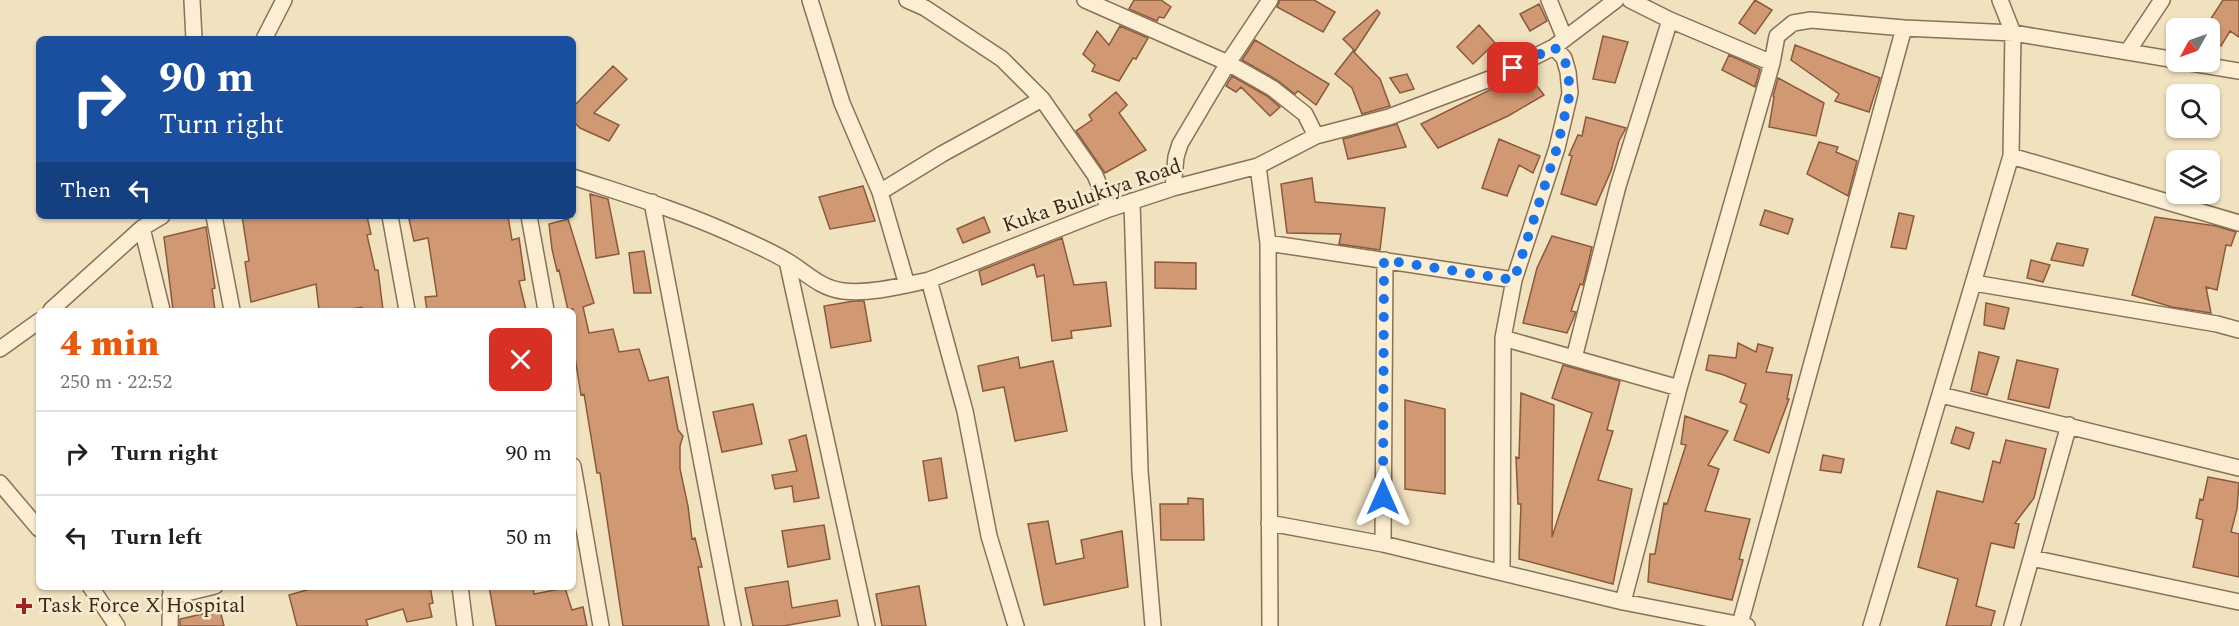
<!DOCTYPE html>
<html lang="en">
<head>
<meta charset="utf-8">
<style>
	body { margin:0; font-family:Spectral,serif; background:#f2f2f2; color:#222; height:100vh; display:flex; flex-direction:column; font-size:22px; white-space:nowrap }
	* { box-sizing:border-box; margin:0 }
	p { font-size:20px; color:#767676 }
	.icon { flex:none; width:33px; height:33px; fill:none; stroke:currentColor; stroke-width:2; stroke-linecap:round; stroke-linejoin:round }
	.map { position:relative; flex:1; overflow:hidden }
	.sheet { position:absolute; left:36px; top:308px; width:540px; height:282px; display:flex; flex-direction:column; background:#fff; border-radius:9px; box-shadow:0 2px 4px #0004 }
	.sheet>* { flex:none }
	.top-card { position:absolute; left:36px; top:36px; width:540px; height:183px; border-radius:9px; box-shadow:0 2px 4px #0004; background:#1a4fa0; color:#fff; overflow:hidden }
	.needle { width:39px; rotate:230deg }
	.fabs { position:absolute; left:2166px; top:18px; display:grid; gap:12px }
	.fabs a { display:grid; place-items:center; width:54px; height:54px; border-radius:9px; background:#fff; box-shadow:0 2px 4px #0004; font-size:30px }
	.pin { position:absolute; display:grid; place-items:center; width:51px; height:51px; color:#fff; margin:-26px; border-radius:12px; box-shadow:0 3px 9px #0006 }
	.me { position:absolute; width:66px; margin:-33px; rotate:0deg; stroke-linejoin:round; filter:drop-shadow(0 0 4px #0008) }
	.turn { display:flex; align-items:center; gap:21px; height:126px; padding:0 24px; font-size:27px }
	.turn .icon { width:78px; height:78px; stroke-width:2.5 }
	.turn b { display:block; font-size:42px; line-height:51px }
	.then { display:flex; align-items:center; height:57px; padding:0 24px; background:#0003; gap:12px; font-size:22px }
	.round { display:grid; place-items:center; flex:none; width:63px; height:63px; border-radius:9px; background:#f2f2f2 }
	.overview { display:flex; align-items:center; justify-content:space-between; height:102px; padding:0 24px }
	h1 { font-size:36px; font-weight:800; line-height:45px; color:#ea580c }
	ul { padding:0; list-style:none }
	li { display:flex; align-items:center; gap:18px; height:84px; padding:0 24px; border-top:2px solid #e0e0e0 }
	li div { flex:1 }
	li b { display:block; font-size:22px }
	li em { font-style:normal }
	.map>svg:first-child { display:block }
</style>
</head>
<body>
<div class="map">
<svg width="2239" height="626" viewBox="0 0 2239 626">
	<rect width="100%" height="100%" fill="#f0e1bf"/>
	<!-- building -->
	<path fill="#d19973" stroke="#8b593b" stroke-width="1.5" d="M1134 0H1161L1171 7 1164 18 1159 17 1157 21 1129 9Z
		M1280 0H1314L1335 12 1323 32 1277 7Z
		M1755 0 1772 10 1755 34 1739 23Z
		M2223 0H2239V37L2230 31 2221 46 2210 38V20Z
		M1539 4 1547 21 1530 31 1520 14Z
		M1377 10 1380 13 1355 51 1343 39Z
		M1479 25 1495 43 1473 64 1457 47Z
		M1120 26 1148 38 1136 59 1133 58 1119 81 1092 71 1095 65 1083 54 1097 31 1109 45Z
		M1603 36 1628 42 1615 83 1593 79Z
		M1255 40 1329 84 1316 105 1298 91 1295 94 1277 80 1242 60Z
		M1795 45 1880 78 1869 112 1835 101 1839 94 1791 60Z
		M1353 51 1380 79 1390 106 1362 114 1352 88 1335 74Z
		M1729 55 1760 69 1755 87 1722 70Z
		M613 66 627 79 594 113 619 125 609 141 580 128 573 121V107Z
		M1526 72 1544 95 1508 116 1438 148 1421 124Z
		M1407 74 1414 89 1400 93 1390 78Z
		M1232 76 1267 96 1280 107 1270 116 1241 87 1236 92 1226 86Z
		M1778 78 1824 103 1816 136 1769 127 1774 97 1773 96Z
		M1116 92 1127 105 1119 113 1146 150 1105 173 1076 131 1092 120 1089 115Z
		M1586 117 1626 128 1619 141 1611 171 1596 205 1561 194 1572 156 1569 155 1578 135 1582 136Z
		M1397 124 1406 147 1348 159 1343 139Z
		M1499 139 1540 156 1533 173 1519 165 1507 196 1482 188Z
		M1819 142 1838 147 1836 152 1857 161 1848 196 1807 174Z
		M1312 178 1315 202 1385 208 1380 250 1339 244 1341 234 1287 233 1281 184Z
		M863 186 875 221 830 229 819 197Z
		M590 194 608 199 619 254 596 258Z
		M1765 210 1793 219 1788 234 1760 225Z
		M1899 213 1914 216 1906 249 1891 247Z
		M242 216H367L371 234 367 235 375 270H378L383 310H363L362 307 347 310H319L316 284 251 302 245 262 249 261Z
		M424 216H508L512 240 519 238 525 280 519 281 526 310H427L425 297 437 296 428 238 414 241 409 219Z
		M984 217 990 232 963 243 957 229Z
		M2155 217 2216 226 2236 232 2231 246 2226 245 2217 290 2206 287 2211 313 2172 307 2132 295Z
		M568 219 594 303 583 307 589 333 613 329 619 352 639 349 649 381 668 377 678 430 683 436 680 446V469L688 506 692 539 695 538 702 567H698L709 626H623L600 473H597L584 394 581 395 573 345V309L568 310 559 270 557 271 552 249 549 224Z
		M206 227 215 288 212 289 215 310H173L164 237Z
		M1552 236 1592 247 1583 285 1580 284 1571 311 1576 312 1567 333 1523 323 1537 268Z
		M1062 238 1074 285 1106 282 1111 326 1071 331 1072 338 1052 341 1044 275 1037 277 1034 264 982 285 979 271Z
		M2057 243 2088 249 2083 266 2051 260Z
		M644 251 651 293H634L629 253Z
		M2031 260 2050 265 2043 282 2027 278Z
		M1155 262 1196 263V289L1155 288Z
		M854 301H864L871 341 831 348 824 306Z
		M1986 303 2009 308 2004 329 1984 325Z
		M1738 343 1756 352 1758 344 1773 348 1766 372 1792 375 1787 399H1789L1769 453 1734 440 1747 405 1740 402 1746 384 1724 375 1706 370 1709 355 1736 358Z
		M1979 352 1999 357 1987 395 1971 391Z
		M1018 357 1020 368 1053 361 1067 431 1015 441 1004 387 983 391 978 366Z
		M2017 360 2058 369 2049 408 2008 399Z
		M1563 365 1620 381 1607 430 1613 431 1598 480 1632 489 1613 584 1519 559 1521 504H1518L1516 457 1519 458 1521 393 1554 405 1552 537 1592 413 1552 398Z
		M1405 400 1445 409V494L1405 489Z
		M753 404 762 444 722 452 713 412Z
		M1685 416 1728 431 1708 465 1719 469 1705 511 1750 519 1739 559 1743 560 1732 600 1648 582 1650 554H1655L1664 503 1667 504 1686 445 1681 444Z
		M1956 427 1974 433 1969 449 1951 443Z
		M806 435 819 498 794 502 792 486 775 489 772 475 797 471 789 440Z
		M2006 440 2046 449 2034 498 2015 523 2019 524 2014 548 1991 543 1976 606 1995 611 1991 626H1946L1958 579 1918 567 1937 491 1983 502 1993 461 2000 463Z
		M1823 455 1844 459 1841 473 1820 470Z
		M941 458 947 498 929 501 923 461Z
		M2208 477 2239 483 2237 509 2231 532 2239 534V577L2193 567 2203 520 2196 518 2200 499 2203 500Z
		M1188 498 1203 499 1204 540H1161L1160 504H1188Z
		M1048 521 1056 564 1084 558 1081 540 1122 531 1128 587 1044 605 1028 524Z
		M824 525 830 559 788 567 782 531Z
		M788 581 792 608 837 600 840 616 783 626H753L745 588Z
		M321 586H430L433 603 429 604 432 617 407 622 403 609 366 620 368 626H297L289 595Z
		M489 586H533L534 594 565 588 572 610 583 607 587 626H496Z
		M919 586 926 626H882L876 594Z
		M220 610 224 626H180V619Z"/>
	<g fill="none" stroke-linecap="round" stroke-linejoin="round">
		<!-- street casing -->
		<g stroke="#8a7157" stroke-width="18">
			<path id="street" d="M192 0 194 39
				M810 0 842 103 880 192 907 285
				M907 0 925 8 1002 59 1042 99 1095 175 1109 209
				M1085 0 1228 63 1272 88 1305 114 1316 136
				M1549 0 1565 39
				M1630 0 1670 20 1772 63
				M264 39 284 0
				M2128 51 2162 0
				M2185 62 2239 71
				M2011 156 2239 223
				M1258 166 1268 243 1270 626
				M573 177C624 194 675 209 725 231 745 240 767 249 787 261 806 272 819 288 843 291 871 294 901 286 929 280L1109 209 1173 188 1258 166 1316 136 1389 117 1492 78 1554 47 1616 0
				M1173 188 1176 157 1180 144 1228 63 1270 0
				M880 192 942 154 1042 99
				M1132 201 1140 471 1153 626
				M652 202 733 626
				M214 216 232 310
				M390 216 407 310
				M529 216 546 310
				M142 228 162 310
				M1268 243 1514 280
				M787 261 867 626
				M929 280 965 411 989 536 1016 626
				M1974 283 2217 324 2239 330
				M51 310 142 228 162 216
				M1503 338 1679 388
				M0 349 39 321
				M1574 358 1618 186 1670 20
				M1941 395 2239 468
				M573 466 601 626
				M0 483 39 529
				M1269 523 1383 544 1623 602 1747 626
				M1383 544 1385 260
				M2032 558 2239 602
				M1502 572 1503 338 1514 280 1557 148 1570 93 1568 72 1564 58 1554 47
				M90 586 117 626
				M460 586 465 626
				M170 597 215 586
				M1623 602 1679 388 1772 63 1777 36 1793 23 1811 20 1904 28 2013 33 2176 60
				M1740 624 1904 28
				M170 626 171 587
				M1871 626 2011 156 2013 33 2000 0
				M2012 626 2069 425"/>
		</g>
		<!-- street -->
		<use href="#street" stroke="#fbeed3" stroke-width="15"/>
	</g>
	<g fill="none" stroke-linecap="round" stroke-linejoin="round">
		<!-- route -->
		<path stroke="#1a73e8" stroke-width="10" stroke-dasharray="0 18" d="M1383 497 1384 260 1514 280 1557 148 1570 93 1568 72 1564 58 1554 47 1513 68"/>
	</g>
	<!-- markers -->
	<path fill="#9d2326" stroke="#f7ebcf" stroke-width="2" d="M21 597h6v6h6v6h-6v6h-6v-6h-6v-6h6z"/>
	<g text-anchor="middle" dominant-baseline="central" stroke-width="5" stroke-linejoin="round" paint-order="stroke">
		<!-- street labels -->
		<g font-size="21" fill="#39291c" stroke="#f7ebcf">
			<text transform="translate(1092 196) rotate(-19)">Kuka Bulukiya Road</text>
		</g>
		<!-- poi labels -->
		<g font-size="21" fill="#39291c" stroke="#f7ebcf" text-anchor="start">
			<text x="38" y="606">Task Force X Hospital</text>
		</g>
	</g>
</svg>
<div class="fabs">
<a><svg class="needle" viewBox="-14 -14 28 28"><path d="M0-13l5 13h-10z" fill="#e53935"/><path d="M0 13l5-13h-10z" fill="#767676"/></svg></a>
<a><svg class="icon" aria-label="search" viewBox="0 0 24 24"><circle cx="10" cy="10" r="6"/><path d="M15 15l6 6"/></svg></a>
<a><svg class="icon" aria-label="layers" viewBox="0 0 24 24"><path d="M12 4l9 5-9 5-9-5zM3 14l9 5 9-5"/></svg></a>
</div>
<div class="pin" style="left:1513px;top:68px;background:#d93025"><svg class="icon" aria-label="arrive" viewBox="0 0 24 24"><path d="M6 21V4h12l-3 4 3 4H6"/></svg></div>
<svg class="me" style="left:1383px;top:497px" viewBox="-20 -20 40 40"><path d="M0-17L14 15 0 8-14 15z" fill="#1a73e8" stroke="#fff" stroke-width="4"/></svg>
<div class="top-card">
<div class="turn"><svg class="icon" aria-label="right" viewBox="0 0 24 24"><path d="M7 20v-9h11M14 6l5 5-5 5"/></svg><div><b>90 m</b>Turn right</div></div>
<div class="then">Then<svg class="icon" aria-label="left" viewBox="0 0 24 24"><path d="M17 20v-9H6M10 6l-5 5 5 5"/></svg></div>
</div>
<section class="sheet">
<div class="overview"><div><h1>4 min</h1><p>250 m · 22:52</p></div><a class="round" style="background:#d93025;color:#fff"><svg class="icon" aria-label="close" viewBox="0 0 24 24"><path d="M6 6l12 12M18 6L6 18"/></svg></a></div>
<ul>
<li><svg class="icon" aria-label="right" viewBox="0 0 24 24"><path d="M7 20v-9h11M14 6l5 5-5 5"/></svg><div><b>Turn right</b></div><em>90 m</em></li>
<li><svg class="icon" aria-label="left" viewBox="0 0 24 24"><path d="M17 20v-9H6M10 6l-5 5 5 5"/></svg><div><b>Turn left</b></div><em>50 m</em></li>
</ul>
</section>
</div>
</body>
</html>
